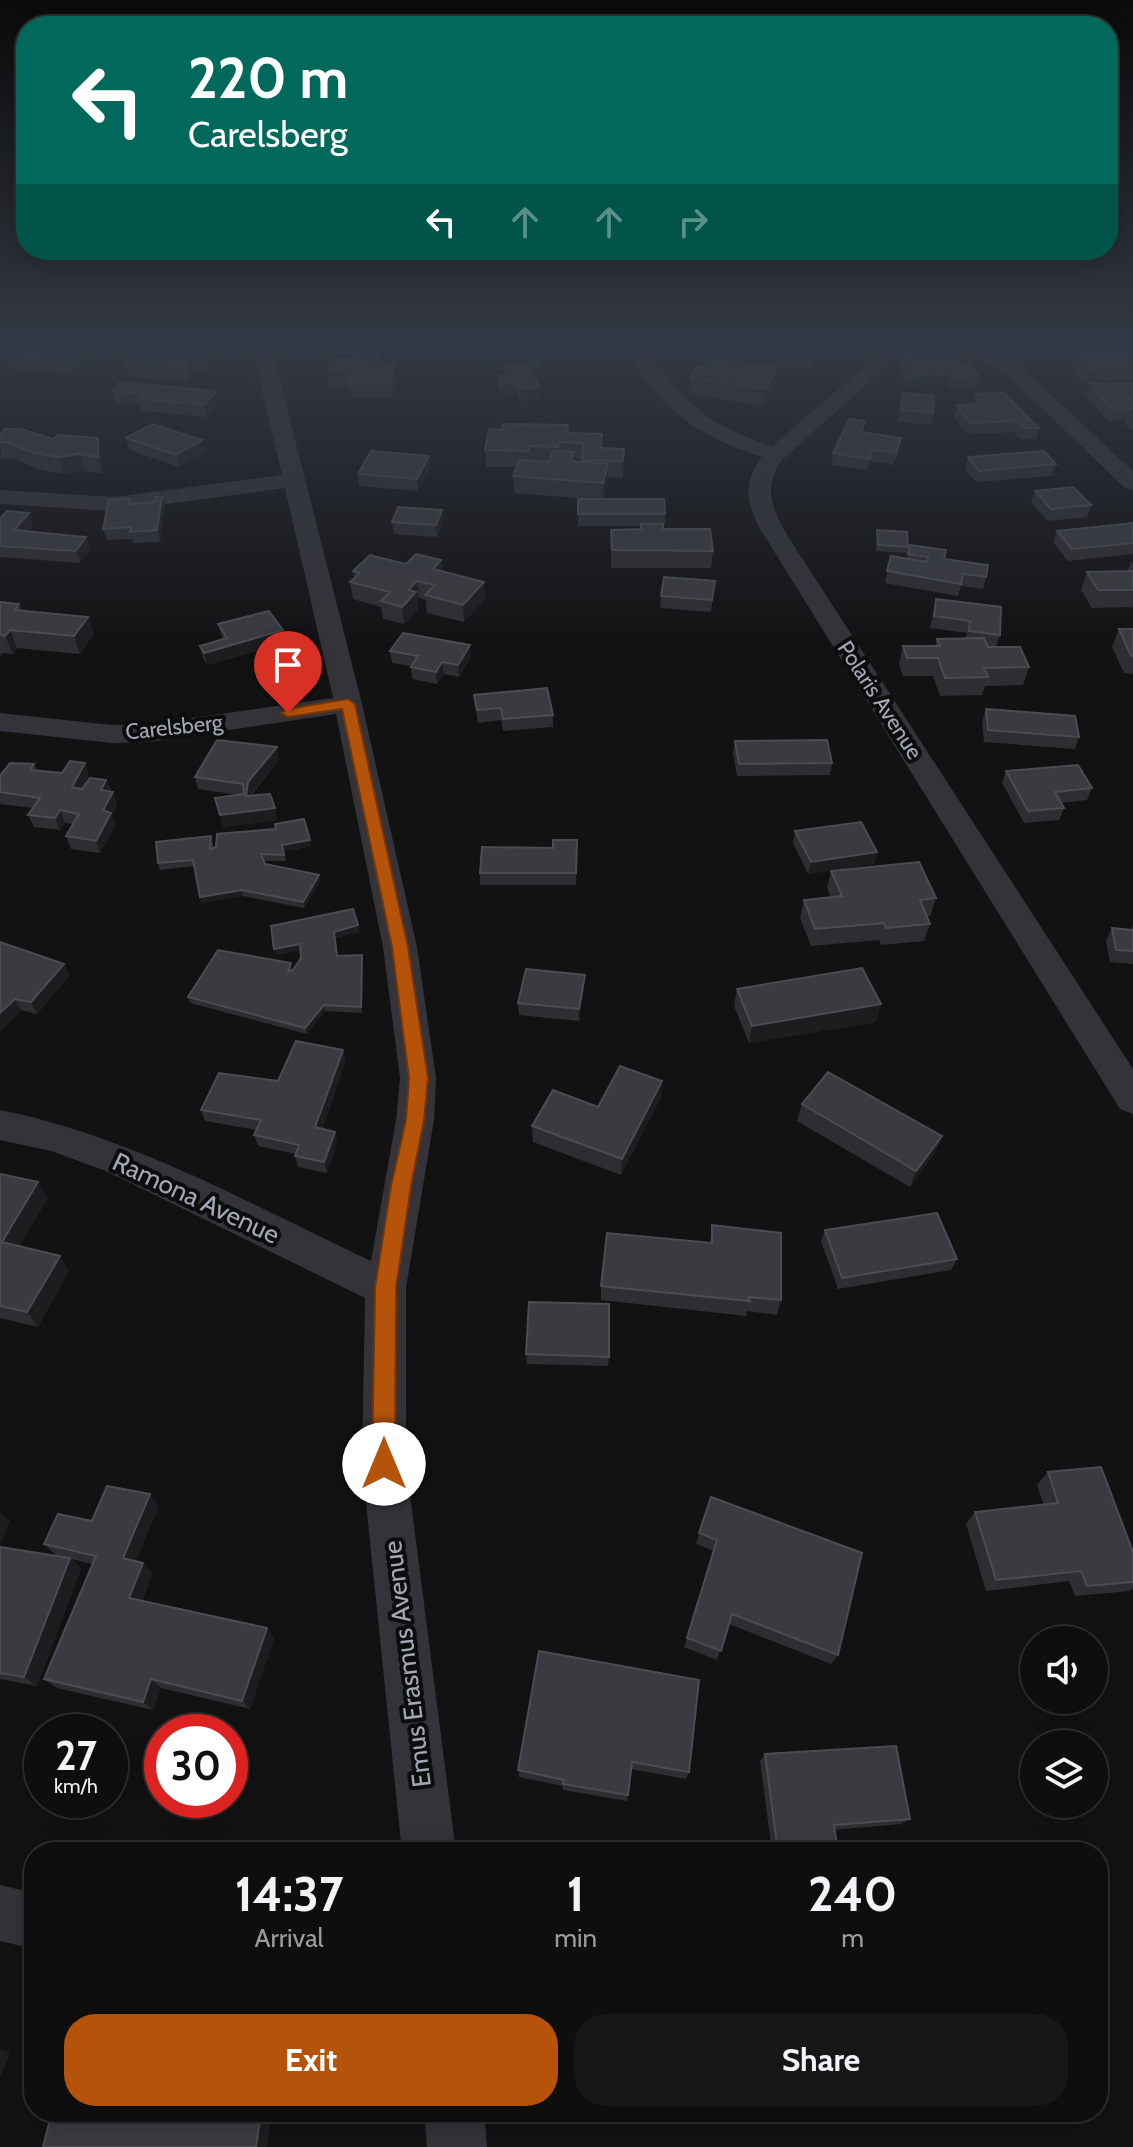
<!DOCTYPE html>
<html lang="en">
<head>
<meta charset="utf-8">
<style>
	body { margin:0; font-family:Cabin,sans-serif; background:#171717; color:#f1f3f6; height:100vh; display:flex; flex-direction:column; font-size:30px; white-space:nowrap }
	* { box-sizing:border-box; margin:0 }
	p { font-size:26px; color:#9b9c9e }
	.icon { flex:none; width:44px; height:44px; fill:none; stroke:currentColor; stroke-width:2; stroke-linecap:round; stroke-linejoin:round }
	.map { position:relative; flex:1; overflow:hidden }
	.details { position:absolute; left:24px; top:1842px; width:1084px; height:280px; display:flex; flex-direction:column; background:#0e0e0e; border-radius:32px; box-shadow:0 4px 20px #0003,0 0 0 2px #2e2e2e }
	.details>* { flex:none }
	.hud { position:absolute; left:16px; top:16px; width:1102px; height:244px; border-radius:32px; box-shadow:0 4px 20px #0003,0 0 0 2px #2e2e2e; background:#00695c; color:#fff; overflow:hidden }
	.fabs { position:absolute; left:1020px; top:1626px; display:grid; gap:16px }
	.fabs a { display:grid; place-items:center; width:88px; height:88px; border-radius:50%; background:#0e0e0e; box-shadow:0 4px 20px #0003,0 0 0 2px #2e2e2e; font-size:40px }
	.speed { position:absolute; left:24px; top:1714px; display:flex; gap:16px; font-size:40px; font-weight:700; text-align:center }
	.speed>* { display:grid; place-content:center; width:104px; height:104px; border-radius:50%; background:#0e0e0e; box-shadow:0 4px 20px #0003,0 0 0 2px #2e2e2e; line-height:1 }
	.speed small { font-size:20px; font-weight:400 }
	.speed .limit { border:12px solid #d22; background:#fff; color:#111 }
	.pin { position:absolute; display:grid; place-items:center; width:68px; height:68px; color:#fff; margin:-82px -34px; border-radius:50% 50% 50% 0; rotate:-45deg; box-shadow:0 0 8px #0007 }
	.pin .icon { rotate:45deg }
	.me { position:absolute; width:88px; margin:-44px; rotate:0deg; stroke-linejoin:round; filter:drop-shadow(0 0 6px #0008) }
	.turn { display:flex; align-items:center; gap:28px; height:168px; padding:0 40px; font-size:36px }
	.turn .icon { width:104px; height:104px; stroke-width:2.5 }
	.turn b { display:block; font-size:56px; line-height:68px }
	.lanes { display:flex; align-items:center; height:76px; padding:0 40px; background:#0003; justify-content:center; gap:40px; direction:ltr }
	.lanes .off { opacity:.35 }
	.eta { display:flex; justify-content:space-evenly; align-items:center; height:136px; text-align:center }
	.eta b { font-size:48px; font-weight:700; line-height:56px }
	.button { display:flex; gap:16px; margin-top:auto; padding:16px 40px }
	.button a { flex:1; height:92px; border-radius:32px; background:#b45309; color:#fff; font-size:32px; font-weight:700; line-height:92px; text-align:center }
	.button a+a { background:#171717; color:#f1f3f6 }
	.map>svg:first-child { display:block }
</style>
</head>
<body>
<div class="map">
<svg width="1133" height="2147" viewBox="0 0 1133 2147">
	<rect width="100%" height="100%" fill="#121213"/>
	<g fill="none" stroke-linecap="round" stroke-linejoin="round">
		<!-- minor -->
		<path fill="#333339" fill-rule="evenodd" d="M251 344H271L362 704 417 947 436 1078 434 1120 406 1288V1464L456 1852H402L362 1464 365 1298 106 1171 51 1151 0 1140V1110C131 1136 250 1204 371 1261L396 1120 400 1078 383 947 336 714 150 742 112 743 0 731V713L112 725 150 724 333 698 285 488 114 511 0 504V490L114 497 282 475Z
			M623 344H642C685 401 701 423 772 446L891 344H912L783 459C757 492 779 521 798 552L1133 1069V1114L1120 1109 759 527C746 501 743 480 762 457 692 434 659 407 623 344Z
			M927 344C960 342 992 350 1020 366L1133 471V490L1125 488 1006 374 988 364 930 348Z
			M0 1885 34 1893V1949L0 1941Z
			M424 2112H484L487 2147H427Z"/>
	</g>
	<!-- wall -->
	<path fill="#2e2e32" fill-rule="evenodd" d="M212 344 216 360 207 372 196 371 189 381 128 377 124 361 140 352Z
		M301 344H380L378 348H381L383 365H394L396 382 392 399 351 398 350 387H330L328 370 352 359 354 354 302 351Z
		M470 344H558V354L474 362 470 352Z
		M693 344H735L733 361 691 359Z
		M756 344H826L825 352H813V356H811L810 368H778L776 383 764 406 689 394 690 378 703 368 773 366V355H758Z
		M1046 344H1107L1106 348H1048Z
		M1074 352 1133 353V379L1080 382 1071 363Z
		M899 353 959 364 978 376 976 387 950 388 948 383 906 388 897 364Z
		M7 359 88 362 78 374 11 370Z
		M504 366 538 378 535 379 540 398 520 401 517 394 503 395 498 387V376L505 375Z
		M1089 383H1133V431L1125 424 1126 420 1108 421 1085 394Z
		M112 391 218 402 206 417 142 411 141 405 115 403Z
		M902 393 933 413 931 425 899 422 900 405Z
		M976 394 1039 428 1036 439H1020L1014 432 967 434 954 416 957 405 973 404Z
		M865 421 863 432 899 450 893 465 870 461 867 470 832 465 833 453Z
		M568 433 601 448 624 449 623 478 608 477 603 499 665 514V526H663V529L713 551 711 568H611V530L641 529V526H578V499H589L514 493 513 476 517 467H486L485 450ZM574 459H582V462H574Z
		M0 435 53 439 98 438 103 455V474L85 471 64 474 37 469 14 458 1 459Z
		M126 438 202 440 205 452 179 467 129 450Z
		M429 456 430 467 418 491 359 486 358 474Z
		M968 457 1056 464 1052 476 976 482 965 469Z
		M1035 491 1091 505 1087 517 1048 521 1031 503Z
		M162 497 165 508 160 542 133 543 132 539 107 540 103 529 131 504 155 502Z
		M442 510 443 522 437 537 394 534 392 522Z
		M29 513 33 524 27 532 86 537 90 549 80 563 0 557V519Z
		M1133 523V554L1068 561 1053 542 1057 531Z
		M877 530 908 547 907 553 876 551Z
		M910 545 986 577 983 589 961 586 958 596 885 583 891 556 907 559Z
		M441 560 442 571 485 599 464 622 427 613 426 600 419 598 417 600 418 610 404 624 383 619 381 607 353 599 350 582 354 578 353 571Z
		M1131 563H1133V609L1132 607 1092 608 1081 590 1087 572 1127 571Z
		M715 581 711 612 660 608 661 596Z
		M936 599 1000 635 996 647 987 646 988 647 1029 667 1023 685 985 686 982 695 940 696 933 676H903L899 664 903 646H935L937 639 966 638 967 633 930 628Z
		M0 602 19 604 22 610 94 634 80 654 17 648 13 654 3 653 0 656Z
		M218 624 285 643 207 665 203 658 200 646 223 639Z
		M1119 629H1133V674L1124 673 1112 647Z
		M390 651 471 657 459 677 444 674 437 684 412 679 411 666 392 663Z
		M474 695 553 715V727L503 731 501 720 478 723Z
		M986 709 1079 737 1075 749 984 742 982 721Z
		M735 741 832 763 830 775 737 776 733 753Z
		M277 747 279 759 251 796 275 808 277 820 223 827 238 795 198 789 195 777Z
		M34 764 37 771 89 775 82 789 106 780 117 804 112 815 115 825 100 853 71 849 66 836 73 824 65 823 60 830 34 827 28 815 33 808 0 804V776Z
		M1006 771 1092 788 1087 800 1061 803 1064 808 1059 820 1024 823 1002 783Z
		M795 831 877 852 874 864 808 874 793 843Z
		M577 840 576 885H480V873Z
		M213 842V848L312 846 284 851 286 861H263L265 864 320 881 304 908 243 896 202 903 194 866 160 870 158 863Z
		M831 871 936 898 930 916H927L930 924 924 941 881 945 879 940 811 946 800 918 804 900 831 898 827 888Z
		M1133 924V964L1110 962 1106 940 1112 928 1131 930Z
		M358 925 359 932 335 938 338 956 363 961 362 1013 325 1011 307 1034 190 1003 188 997 291 963 292 970H293L301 958V950L276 955Z
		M0 942 64 964 69 976 37 1014 21 1010 0 1031Z
		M584 987 579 1021 519 1015 518 1003Z
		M737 989 876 1022 749 1043 734 1006Z
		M346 1061 322 1129 335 1132 337 1143 327 1173 298 1167 295 1156 296 1154 258 1146 254 1135 256 1130 205 1121 201 1110 278 1081Z
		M661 1097 621 1175 533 1142 532 1126Z
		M802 1104 942 1136 935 1152 910 1187 797 1121Z
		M0 1174 48 1198 19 1246 69 1271 38 1327 0 1318Z
		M712 1225 781 1300 777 1315 747 1311 746 1316 601 1300V1286L710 1243Z
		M825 1230 957 1259 951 1270 838 1289 821 1241Z
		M526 1354 609 1357 608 1366 527 1364Z
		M1048 1472 1133 1552V1589L1130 1591 1075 1596 1069 1581 986 1591 966 1524 975 1512 1044 1505 1037 1485Z
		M711 1497 838 1655 831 1664 729 1624 717 1660 684 1647 714 1551 696 1544Z
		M159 1506 136 1561 143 1563 152 1573 142 1601 267 1628 274 1638 250 1709 161 1688 153 1710 57 1688 44 1679 93 1564 71 1559 81 1569 37 1686 0 1679V1547L56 1555 44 1544 92 1521Z
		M539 1651 689 1772 686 1779 631 1769 627 1801 563 1790V1786L519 1777 518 1770Z
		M765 1754 910 1819 901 1824 834 1830 838 1852H772L760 1761Z"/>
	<!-- shaded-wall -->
	<path fill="#1d1d20" d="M212 344 216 360 207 372 204 356Z
		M373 344H380V345L374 356Z
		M1 345 5 355 0 360V346Z
		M381 348 383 364 378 381 376 365Z
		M85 351 88 362 78 374 74 363Z
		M193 355 196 371 189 381 185 364Z
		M394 365 396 382 392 399 390 383Z
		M538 367V378L529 379V368Z
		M778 367 776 383 764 406 766 389Z
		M950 372 948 383 906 388 908 377Z
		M516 383 517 394 503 395 502 384Z
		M540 387V398L520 401V389Z
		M216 391 218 402 206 417 204 405Z
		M98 438 103 455V474L98 457Z
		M202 440 205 452 179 467 176 455Z
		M80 454 85 471 64 474 58 457Z
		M429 456 430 467 418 491 417 479Z
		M608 464V481L603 500V483Z
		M162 497 165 508 160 542 157 530Z
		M442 510 443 522 437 537 436 525Z
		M29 513 33 524 18 542 14 530Z
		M86 537 90 549 80 563 76 551Z
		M441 560 443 578 433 569Z
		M417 581 419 598 417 600 418 610 404 624 402 607 408 590Z
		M484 582 485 599 464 622 463 605Z
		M88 617 94 634 80 654 74 636Z
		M10 630 17 648 13 654 5 636Z
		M283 630 285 643 207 665 204 653Z
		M470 645 471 657 459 677 458 665Z
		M442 662 444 674 437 684 436 672Z
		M277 747 279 759 251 794 249 809 246 796 248 782Z
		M85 763 89 775 77 799 72 787Z
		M106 780 110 792 101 790Z
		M113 792 117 804 112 815 115 825 100 853 96 841 103 810Z
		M275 808 277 820 223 827 220 815Z
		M60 810 65 823 60 830 55 818Z
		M310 840 312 846 284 851 282 845Z
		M877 852 874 864 808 874 811 862Z
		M319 875 320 881 304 908 303 902Z
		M242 890 243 896 202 903 200 897Z
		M358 925 359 932 335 938 334 932Z
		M300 944 302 950 276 955 274 949Z
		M362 955 363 961 362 1013 361 1007Z
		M64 964 69 976 37 1014 31 1002Z
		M585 975 584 987 579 1021V1009Z
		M15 999 21 1010 0 1031V1013Z
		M881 1004 876 1022 749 1043 752 1026Z
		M324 1005 325 1011 307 1034 305 1028Z
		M343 1050 346 1061 318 1138 315 1127Z
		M662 1081 661 1097 621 1175 622 1159Z
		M335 1132 337 1143 327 1173 324 1162Z
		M942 1136 935 1152 910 1187 916 1171Z
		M38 1182 48 1198 13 1257 2 1242Z
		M60 1256 69 1271 38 1327 27 1312Z
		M150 1494 159 1506 133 1569 123 1558Z
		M0 1512 10 1521 0 1545Z
		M70 1558 81 1569 37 1686 24 1677Z
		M143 1563 152 1573 139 1608 129 1598Z
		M267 1628 274 1638 250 1709 242 1701Z
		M151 1679 161 1688 153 1710 143 1702Z
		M0 2049 10 2052 0 2079Z
		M261 2112H272L267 2147H256Z"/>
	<!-- building -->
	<path fill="#3a3b40" stroke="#4a4c52" stroke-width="2" d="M147 344H212L204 356 193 355 185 364 124 361 131 352H140Z
		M471 344H558L473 351Z
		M693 344H735L734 350 692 348Z
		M760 344H814V345H797L798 349H810L812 357H775L774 349 790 350 789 344Z
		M19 347 85 351 74 363 7 359Z
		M356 348H381L376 365H394L390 383 349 382 353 371 328 370 332 359H352Z
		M1074 352 1133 353V368L1083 371Z
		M899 353H915L917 356 954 355 959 364 971 363 978 376 953 377 950 372 908 377Z
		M708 360 778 367 766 389 690 378 697 367 703 368Z
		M535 362 538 367 529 368 540 387 520 389 516 383 502 384 498 376 509 375 504 366Z
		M120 382 216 391 204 405 140 399 144 394 112 391Z
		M1089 383H1133V396L1127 397 1133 403V409L1112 410Z
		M1003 392 1039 428H1024L1017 421 970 423 957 405 978 404 976 394Z
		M902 393 934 396 933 413 902 410Z
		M849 419 865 421 861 432 901 438 896 453 873 450 869 459 833 453Z
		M152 424 202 440 176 455 126 438Z
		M503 424 568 425 567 433 602 434 601 448 624 449 623 461 582 460 583 443 559 442 558 447 529 446 528 451 485 450 489 429 502 430Z
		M5 429H21L53 439 58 435 98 438V457L80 454 58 457 31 452 8 442H0V435Z
		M371 451 429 456 417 479 358 474Z
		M553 451 574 452 571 461 608 464 603 483 513 476 519 460 549 462Z
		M1044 451 1056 464 979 471 968 457Z
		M1073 487 1091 505 1051 509 1035 491Z
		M156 497H162L157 530 130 532 131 527 103 529 109 500 130 499 129 504 155 502Z
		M578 499H664L665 514H578Z
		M398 507 442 510 436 525 392 522Z
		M7 511 29 513 14 530 86 537 76 551 0 546V519Z
		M1133 523V543L1072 549 1057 531Z
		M641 524H663V529H710L713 551 612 550 611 530 641 529Z
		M877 530 907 532 908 547 878 545Z
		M910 545 946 550 944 559 988 565 986 577 963 574 961 584 887 571 891 556 927 562 928 557 908 554Z
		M416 554 441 560 433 569 484 582 463 605 425 595 435 585 417 581 408 590 416 592 402 607 381 601 390 592 350 582 360 573 353 571 370 555 406 564Z
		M1133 571V590H1098L1087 572Z
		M664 577 715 581 712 600 661 596Z
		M936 599 1001 607 1000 635 969 631 970 621 934 616Z
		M0 602 19 604 15 610 88 617 74 636 10 630 5 636 0 635Z
		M269 611 283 630 204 653 200 646 227 638 218 624Z
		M1119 629H1133V656H1131Z
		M403 633 470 645 458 665 442 662 436 672 411 667 418 656 390 651Z
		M984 638 988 647H1020L1029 667 984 668 988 677 945 678 938 658H907L903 646H940L937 639Z
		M547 688 553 715 503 719 501 708 477 710 474 695Z
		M986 709 1075 716 1079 737 988 730Z
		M217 740 277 747 248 782 246 796 270 794 275 808 220 815 215 798 244 794 243 784 195 777Z
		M827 740 832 763 739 764 735 741Z
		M70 761 85 763 72 787 82 789 90 778 106 780 101 790 113 792 103 810 111 813 96 841 66 836 79 814 60 810 55 818 28 815 40 798 0 792V776L10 763 34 764 30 770 62 773Z
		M1078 765 1092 788 1055 792 1064 808 1028 811 1006 771Z
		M304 819 310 840 282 845 284 855 261 854 265 864 319 875 303 902 242 890 200 897 193 860 158 863 156 842 211 836 210 849 216 847 217 834 276 829 275 824Z
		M861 822 877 852 811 862 795 831Z
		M553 840H577L576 873H480L482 847 553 848Z
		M919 862 936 898 920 900 930 924 886 928 884 923 815 929 804 900 842 896 831 871Z
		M353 909 358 925 334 932 337 956 362 955 361 1007 324 1005 305 1028 188 997 218 950 291 963 288 971 293 970 301 958 300 944 274 949 271 926Z
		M1112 928 1133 930V951L1116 950Z
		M0 942 64 964 31 1002 15 999 0 1013Z
		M862 968 881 1004 752 1026 737 989Z
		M526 969 585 975 579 1009 518 1003Z
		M296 1041 343 1050 315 1127 335 1132 324 1162 295 1156 299 1145 254 1135 261 1120 201 1110 219 1073 278 1081Z
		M620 1066 662 1081 622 1159 532 1126 553 1090 598 1107Z
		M828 1072 942 1136 916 1171 802 1104Z
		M0 1174 38 1182 2 1242 60 1256 27 1312 0 1306Z
		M937 1213 957 1259 842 1278 825 1230Z
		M712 1225 781 1233V1300L749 1297 750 1301 601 1286 607 1233 712 1243Z
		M529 1302 609 1304V1357L526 1354Z
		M1101 1467 1133 1552V1582L1087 1586 1081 1571 996 1580 975 1512 1058 1503 1048 1472Z
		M107 1486 150 1494 123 1558 143 1563 129 1598 267 1628 242 1701 151 1679 143 1702 44 1679 96 1556 44 1544 58 1514 92 1521Z
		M711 1497 862 1553 838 1655 732 1614 721 1651 687 1638 717 1540 699 1533Z
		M0 1547 70 1558 24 1677 0 1673Z
		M539 1651 699 1680 689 1772 632 1762 628 1795 563 1784 564 1780 518 1770Z
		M896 1746 910 1819 834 1825 838 1852H778L765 1754Z
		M52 2112H261L256 2147H43Z"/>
	<!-- sky -->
	<linearGradient id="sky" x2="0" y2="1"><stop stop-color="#0a0a0a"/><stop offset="0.53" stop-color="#333944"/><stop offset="1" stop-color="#333944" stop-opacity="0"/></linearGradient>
	<rect width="1133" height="644" fill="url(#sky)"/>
	<!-- route -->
	<path fill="#b45309" stroke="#753606" stroke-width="2" d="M348 699 355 704 408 947 428 1078 424 1120 411 1186 396 1288 395 1464 392 1472 384 1476 376 1472 372 1464 375 1288 391 1186 406 1120 409 1078 392 947 342 709 288 717 281 713 288 709Z"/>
	<g text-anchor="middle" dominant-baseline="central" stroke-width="8" stroke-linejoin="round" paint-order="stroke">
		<!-- far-street labels -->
		<g font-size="22" fill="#a2a7b5" stroke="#0d0d0e">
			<text transform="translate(880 700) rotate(57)">Polaris Avenue</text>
			<text transform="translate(174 727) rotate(-6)">Carelsberg</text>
		</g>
		<!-- street labels -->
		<g font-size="26" fill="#a2a7b5" stroke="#0d0d0e">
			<text transform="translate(196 1198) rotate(25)">Ramona Avenue</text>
			<text transform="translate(407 1664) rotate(-97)">Emus Erasmus Avenue</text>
		</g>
	</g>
</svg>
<div class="fabs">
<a><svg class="icon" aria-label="sound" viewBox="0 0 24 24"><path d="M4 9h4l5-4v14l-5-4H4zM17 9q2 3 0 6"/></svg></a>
<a><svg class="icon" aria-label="layers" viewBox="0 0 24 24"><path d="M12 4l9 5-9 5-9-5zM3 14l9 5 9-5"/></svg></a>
</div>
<div class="speed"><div>27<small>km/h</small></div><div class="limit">30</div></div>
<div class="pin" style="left:288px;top:713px;background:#d93025"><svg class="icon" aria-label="arrive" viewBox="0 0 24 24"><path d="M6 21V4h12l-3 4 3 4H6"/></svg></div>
<svg class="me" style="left:384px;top:1464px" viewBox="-20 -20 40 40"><circle r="19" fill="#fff"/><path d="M0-13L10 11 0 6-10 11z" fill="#b45309"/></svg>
<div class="hud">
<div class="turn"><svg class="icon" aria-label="left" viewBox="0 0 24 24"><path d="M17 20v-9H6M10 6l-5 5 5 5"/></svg><div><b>220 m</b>Carelsberg</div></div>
<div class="lanes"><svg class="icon" aria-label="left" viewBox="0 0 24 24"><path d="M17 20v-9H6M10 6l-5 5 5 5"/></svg><svg class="icon off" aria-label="ahead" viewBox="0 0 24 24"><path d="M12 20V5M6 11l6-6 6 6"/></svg><svg class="icon off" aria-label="ahead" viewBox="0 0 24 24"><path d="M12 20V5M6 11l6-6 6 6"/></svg><svg class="icon off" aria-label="right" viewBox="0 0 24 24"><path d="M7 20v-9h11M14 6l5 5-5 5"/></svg></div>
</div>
<section class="details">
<div class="eta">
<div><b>14:37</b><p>Arrival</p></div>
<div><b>1</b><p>min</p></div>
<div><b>240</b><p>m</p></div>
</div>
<div class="button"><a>Exit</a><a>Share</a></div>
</section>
</div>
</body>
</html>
